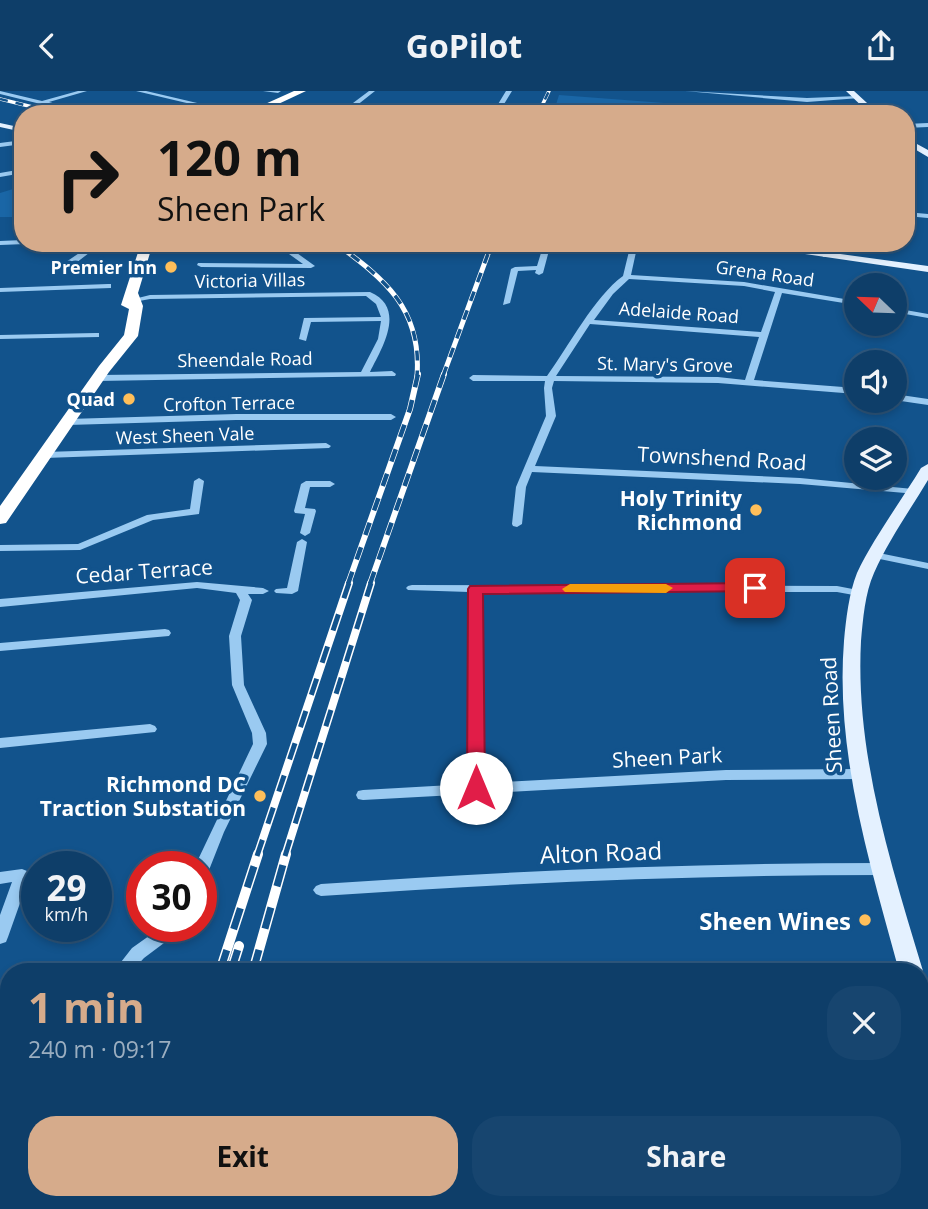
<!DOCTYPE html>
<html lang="en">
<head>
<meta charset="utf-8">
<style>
	body { margin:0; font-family:"Open Sans",sans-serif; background:#17456f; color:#f1f3f6; height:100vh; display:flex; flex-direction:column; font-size:26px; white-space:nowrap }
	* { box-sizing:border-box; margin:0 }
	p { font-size:23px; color:#9baec0 }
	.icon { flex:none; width:38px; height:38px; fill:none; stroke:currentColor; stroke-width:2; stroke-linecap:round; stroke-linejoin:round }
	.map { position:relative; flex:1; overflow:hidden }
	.details { position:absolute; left:0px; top:872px; width:929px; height:247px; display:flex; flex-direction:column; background:#0e3e69; border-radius:28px 28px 0 0; box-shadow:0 4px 10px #0003,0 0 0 2px #2e577d }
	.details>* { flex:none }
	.hud { position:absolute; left:14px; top:14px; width:901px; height:147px; border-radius:28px; box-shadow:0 4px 10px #0003,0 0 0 2px #2e577d; background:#d6ab8b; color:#111; overflow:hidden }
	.needle { width:46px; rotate:293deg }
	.fabs { position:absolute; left:844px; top:182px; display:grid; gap:14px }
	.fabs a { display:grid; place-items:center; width:63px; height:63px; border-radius:50%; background:#0e3e69; box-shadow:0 4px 10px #0003,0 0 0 2px #2e577d; font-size:35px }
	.speed { position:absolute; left:21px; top:760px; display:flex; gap:14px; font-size:35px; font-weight:700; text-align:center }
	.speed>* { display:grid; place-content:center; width:91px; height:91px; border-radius:50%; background:#0e3e69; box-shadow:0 4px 10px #0003,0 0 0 2px #2e577d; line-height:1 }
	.speed small { font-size:18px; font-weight:400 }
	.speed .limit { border:10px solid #d22; background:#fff; color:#111 }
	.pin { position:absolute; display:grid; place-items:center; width:60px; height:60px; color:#fff; margin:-30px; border-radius:14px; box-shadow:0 4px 10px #0006 }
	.me { position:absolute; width:77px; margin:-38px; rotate:0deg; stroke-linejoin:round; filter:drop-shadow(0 0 5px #0008) }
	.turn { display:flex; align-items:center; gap:24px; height:147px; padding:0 28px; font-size:32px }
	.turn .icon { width:91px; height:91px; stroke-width:2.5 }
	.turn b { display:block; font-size:49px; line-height:60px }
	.round { display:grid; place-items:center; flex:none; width:74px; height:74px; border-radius:28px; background:#17456f }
	.summary { display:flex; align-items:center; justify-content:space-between; height:119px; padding:0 28px }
	h1 { font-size:42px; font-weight:700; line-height:52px; color:#d6ab8b }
	.action { display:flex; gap:14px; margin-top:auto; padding:14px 28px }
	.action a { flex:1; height:80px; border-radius:28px; background:#d6ab8b; color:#111; font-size:28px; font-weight:700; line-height:80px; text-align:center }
	.action a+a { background:#17456f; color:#f1f3f6 }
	header { display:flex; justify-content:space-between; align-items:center; height:91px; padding:0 28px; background:#0e3e69; font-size:32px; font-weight:700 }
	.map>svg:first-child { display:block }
</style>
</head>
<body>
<header><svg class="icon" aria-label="back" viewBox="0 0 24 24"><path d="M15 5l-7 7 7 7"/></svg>GoPilot<svg class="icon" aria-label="share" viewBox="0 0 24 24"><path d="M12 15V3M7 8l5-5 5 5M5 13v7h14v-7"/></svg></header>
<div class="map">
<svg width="928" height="1118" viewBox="0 0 928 1118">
	<rect width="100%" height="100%" fill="#12538c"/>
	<!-- green -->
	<path fill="#1a66a6" d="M559 4 717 16V23H553Z
		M23 95V111L15 126H0V102Z"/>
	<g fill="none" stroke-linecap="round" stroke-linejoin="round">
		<!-- minor -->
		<path fill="#9acaf1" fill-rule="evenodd" d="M0 0 42 10 78 0H87L49 11 92 23H81L0 3Z
			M136 0H146L244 23H233Z
			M263 0H281L278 2Z
			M369 0H375L351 19 383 23 346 22 282 14 285 12 345 18Z
			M506 0H512L498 23H492Z
			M685 0 807 7 857 5 860 7 807 11Z
			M928 32V36L906 37V33Z
			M23 49V53L0 56V52Z
			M23 78V82L0 86V82Z
			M906 121 928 123V127L906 125Z
			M23 149V152L26 153 0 154V150Z
			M94 152H102L72 175H66V171Z
			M210 152H283L315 175 311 177 201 176 197 174 198 172 303 173 282 158 147 155 143 153Z
			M544 152H551L543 182 539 184 535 182 536 179 518 180 510 212 503 214 511 178 515 176 537 175Z
			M631 152H638L631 184 744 191 856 210V214L782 202 754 289 856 297V303L718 292 554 290 552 297 556 325 535 375 800 387 913 398 918 401 917 403 800 393 532 381 526 396 522 433 517 436 513 435 512 433 516 396 546 325 544 297 545 290H473L469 287 473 284 547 285C568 256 595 205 623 185ZM629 188 744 195 775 201 761 241 594 229 613 203ZM590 233 759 246 745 289 718 286 556 285Z
			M819 152H826L829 166H823Z
			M108 193H111V197L0 201V197Z
			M370 201C407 217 382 257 370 281L392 280 396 283 395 285 98 290 94 287 98 284 361 281 378 248 381 230 311 231 306 250 299 248 304 227 381 226 376 213 366 205 150 208 134 211 130 209 150 204Z
			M894 217 928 223V227L894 221Z
			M96 242H99V246L0 248V244Z
			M894 303 928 308V314L894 309Z
			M236 323H391L396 326 391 329H236L68 334 63 331 68 328Z
			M326 352 331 355 329 357 45 367 40 364 45 361Z
			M199 387 204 390 199 423 153 429 80 459 0 460V454L78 453 147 424 190 418 194 390Z
			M306 390H330L335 393 330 396H310L305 417 315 418 316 420 310 442 305 445 300 442 305 423 295 422 294 420 301 393Z
			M302 448 307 451 298 500 292 503 276 502 274 500 276 498 287 497 297 451Z
			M874 461 928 472V478L870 466 868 464Z
			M197 491 263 497 269 500 263 503H248L252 509 241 545 244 594 266 642 267 653 224 741 209 779 206 783 201 785V775H195L253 653 252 642 232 594 229 545 240 509 236 502 197 497 0 516V508Z
			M412 494 837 495 863 500 865 502 859 505 837 501H481L483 692 726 679 860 678 865 679 867 683 865 687 860 688 726 689 363 709 358 708 356 704 358 700 363 699 469 693V501L408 499 406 497 408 495Z
			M165 538 169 539 171 542 169 545 0 560V552Z
			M150 633 155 635 157 638 155 641 0 657V647Z
			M85 767 90 769 91 775H63L65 771Z
			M883 772 888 774 891 778 888 782 883 784C695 784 508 792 321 805L316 803 313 799 316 795 321 793C508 780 695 772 883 772Z
			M22 778 27 780 30 784 8 846 6 851 0 853V824L12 791 0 793V781Z
			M163 835H182L180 840 144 867 132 880H114L132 857Z
			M9 1066V1088L6 1089 0 1087C0 1077 0 1070 9 1066Z
			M406 1110H425L426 1118H406Z
			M763 1110H782L785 1118H765Z"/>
		<!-- major -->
		<path fill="#e4f1ff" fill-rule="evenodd" d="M846 0H854L879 23H870Z
			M0 32 23 37V41L0 36Z
			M906 47 928 59V66L906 53Z
			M730 152H760L928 175V181Z
			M928 373V389C910 419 888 450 874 482 865 502 863 528 861 550 855 663 891 773 923 880L920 884V880H899C870 773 835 662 844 550 846 528 849 502 857 482 873 448 901 410 921 377Z
			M920 905 928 907V949L920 946Z"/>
		<!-- highway -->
		<path fill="#fff" fill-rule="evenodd" d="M294 0H306L257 23H243Z
			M141 152H153L138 202 143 215 138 245 109 281 6 432 0 433V415L99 275 124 244 129 218 121 214Z"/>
		<!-- rail-far4 casing -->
		<g stroke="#fff" stroke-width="3.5">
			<path id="rail-far4" d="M0 8 61 23
				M538 23 549 0"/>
		</g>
		<!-- rail-far3 casing -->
		<g stroke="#fff" stroke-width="5">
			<path id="rail-far3" d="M335 152C385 188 422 218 417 285
				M443 285 492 152"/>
		</g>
		<!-- rail-far2 casing -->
		<g stroke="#fff" stroke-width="6">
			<path id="rail-far2" d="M348 493 410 318 418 283
				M370 493 444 283"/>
		</g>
		<!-- rail-far1 casing -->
		<g stroke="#fff" stroke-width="8">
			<path id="rail-far1" d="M257 765 349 492
				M285 765 371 492"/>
		</g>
		<!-- rail casing -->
		<g stroke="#fff" stroke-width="10">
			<path id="rail" d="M220 880 258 763
				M231 880 239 855
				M253 880 286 763
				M101 1118 106 1110
				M118 1118 123 1110
				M152 1118 155 1110
				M164 1118 166 1110
				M188 1118 191 1110
				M200 1118 202 1110"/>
		</g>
		<!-- rail-far4 -->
		<use href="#rail-far4" stroke="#12538c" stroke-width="2.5" stroke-dasharray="8" stroke-linecap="butt"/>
		<!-- rail-far3 -->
		<use href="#rail-far3" stroke="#12538c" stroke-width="3.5" stroke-dasharray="10" stroke-linecap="butt"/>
		<!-- rail-far2 -->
		<use href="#rail-far2" stroke="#12538c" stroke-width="4.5" stroke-dasharray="13" stroke-linecap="butt"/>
		<!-- rail-far1 -->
		<use href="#rail-far1" stroke="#12538c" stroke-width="5" stroke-dasharray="17" stroke-linecap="butt"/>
		<!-- rail -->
		<use href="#rail" stroke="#12538c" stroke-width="7" stroke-dasharray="22" stroke-linecap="butt"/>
	</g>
	<!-- route -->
	<path fill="#e11d48" stroke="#92132f" stroke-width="2" d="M755 492 763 497 760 500 483 503 485 697 482 702H469L467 697 468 498 470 495Z"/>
	<!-- slow -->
	<path fill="#f59e0b" d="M570 493H666L673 497 666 502 565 501 562 498Z"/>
	<!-- markers -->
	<g fill="#ffbf5a" stroke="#12538c" stroke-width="2.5">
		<circle cx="171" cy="176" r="7"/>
		<circle cx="129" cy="308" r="7"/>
		<circle cx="756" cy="419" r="7"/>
		<circle cx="260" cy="705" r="7"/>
		<circle cx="865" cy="829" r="7"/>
	</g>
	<g text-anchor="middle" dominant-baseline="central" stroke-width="7" stroke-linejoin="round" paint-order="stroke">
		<!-- far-poi labels -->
		<g font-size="18" font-weight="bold" fill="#fff" stroke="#12538c" text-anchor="end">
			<text x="157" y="176">Premier Inn</text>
			<text x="115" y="308">Quad</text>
		</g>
		<!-- far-street labels -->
		<g font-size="18" fill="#fff" stroke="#12538c">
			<text transform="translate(765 182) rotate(8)">Grena Road</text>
			<text transform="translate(250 189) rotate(-1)">Victoria Villas</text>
			<text transform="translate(679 221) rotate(4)">Adelaide Road</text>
			<text transform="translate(245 268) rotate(-1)">Sheendale Road</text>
			<text transform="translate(665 273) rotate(1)">St. Mary's Grove</text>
			<text transform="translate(229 312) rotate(-1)">Crofton Terrace</text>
			<text transform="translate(185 344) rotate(-2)">West Sheen Vale</text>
		</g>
		<!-- street labels -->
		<g font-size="21" fill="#fff" stroke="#12538c">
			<text transform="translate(722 367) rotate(3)">Townshend Road</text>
			<text transform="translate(144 480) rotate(-4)">Cedar Terrace</text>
			<text transform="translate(831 624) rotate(-93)">Sheen Road</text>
			<text transform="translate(667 666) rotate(-3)">Sheen Park</text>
		</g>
		<!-- poi labels -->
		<g font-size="21" font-weight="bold" fill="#fff" stroke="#12538c" text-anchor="end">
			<text x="742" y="407">Holy Trinity<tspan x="742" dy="24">Richmond</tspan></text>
			<text x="246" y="693">Richmond DC<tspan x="246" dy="24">Traction Substation</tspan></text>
		</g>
		<!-- near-street labels -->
		<g font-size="24" fill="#fff" stroke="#12538c">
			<text transform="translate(601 761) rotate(-2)">Alton Road</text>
		</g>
		<!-- near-poi labels -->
		<g font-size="24" font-weight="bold" fill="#fff" stroke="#12538c" text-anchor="end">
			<text x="851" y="829">Sheen Wines</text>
		</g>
	</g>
</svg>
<div class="fabs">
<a><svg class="needle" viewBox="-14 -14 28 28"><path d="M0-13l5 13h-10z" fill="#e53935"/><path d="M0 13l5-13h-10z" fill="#9baec0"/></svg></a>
<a><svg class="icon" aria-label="sound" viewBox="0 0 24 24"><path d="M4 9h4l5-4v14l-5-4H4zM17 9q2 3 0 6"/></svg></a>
<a><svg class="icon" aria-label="layers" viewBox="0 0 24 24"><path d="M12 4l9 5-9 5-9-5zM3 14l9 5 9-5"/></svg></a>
</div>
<div class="speed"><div>29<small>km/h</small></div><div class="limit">30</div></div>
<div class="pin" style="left:755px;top:497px;background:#d93025"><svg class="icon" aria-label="arrive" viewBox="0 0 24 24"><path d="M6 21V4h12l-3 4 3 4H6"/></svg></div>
<svg class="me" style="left:476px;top:697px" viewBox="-20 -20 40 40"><circle r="19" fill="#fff"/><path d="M0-13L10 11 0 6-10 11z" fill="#e11d48"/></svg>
<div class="hud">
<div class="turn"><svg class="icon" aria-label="right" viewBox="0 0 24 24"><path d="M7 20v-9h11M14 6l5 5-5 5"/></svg><div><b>120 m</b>Sheen Park</div></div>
</div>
<section class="details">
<div class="summary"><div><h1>1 min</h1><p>240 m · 09:17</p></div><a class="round"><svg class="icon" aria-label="close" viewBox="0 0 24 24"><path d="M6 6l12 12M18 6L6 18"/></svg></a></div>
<div class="action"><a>Exit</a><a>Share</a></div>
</section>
</div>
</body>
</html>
